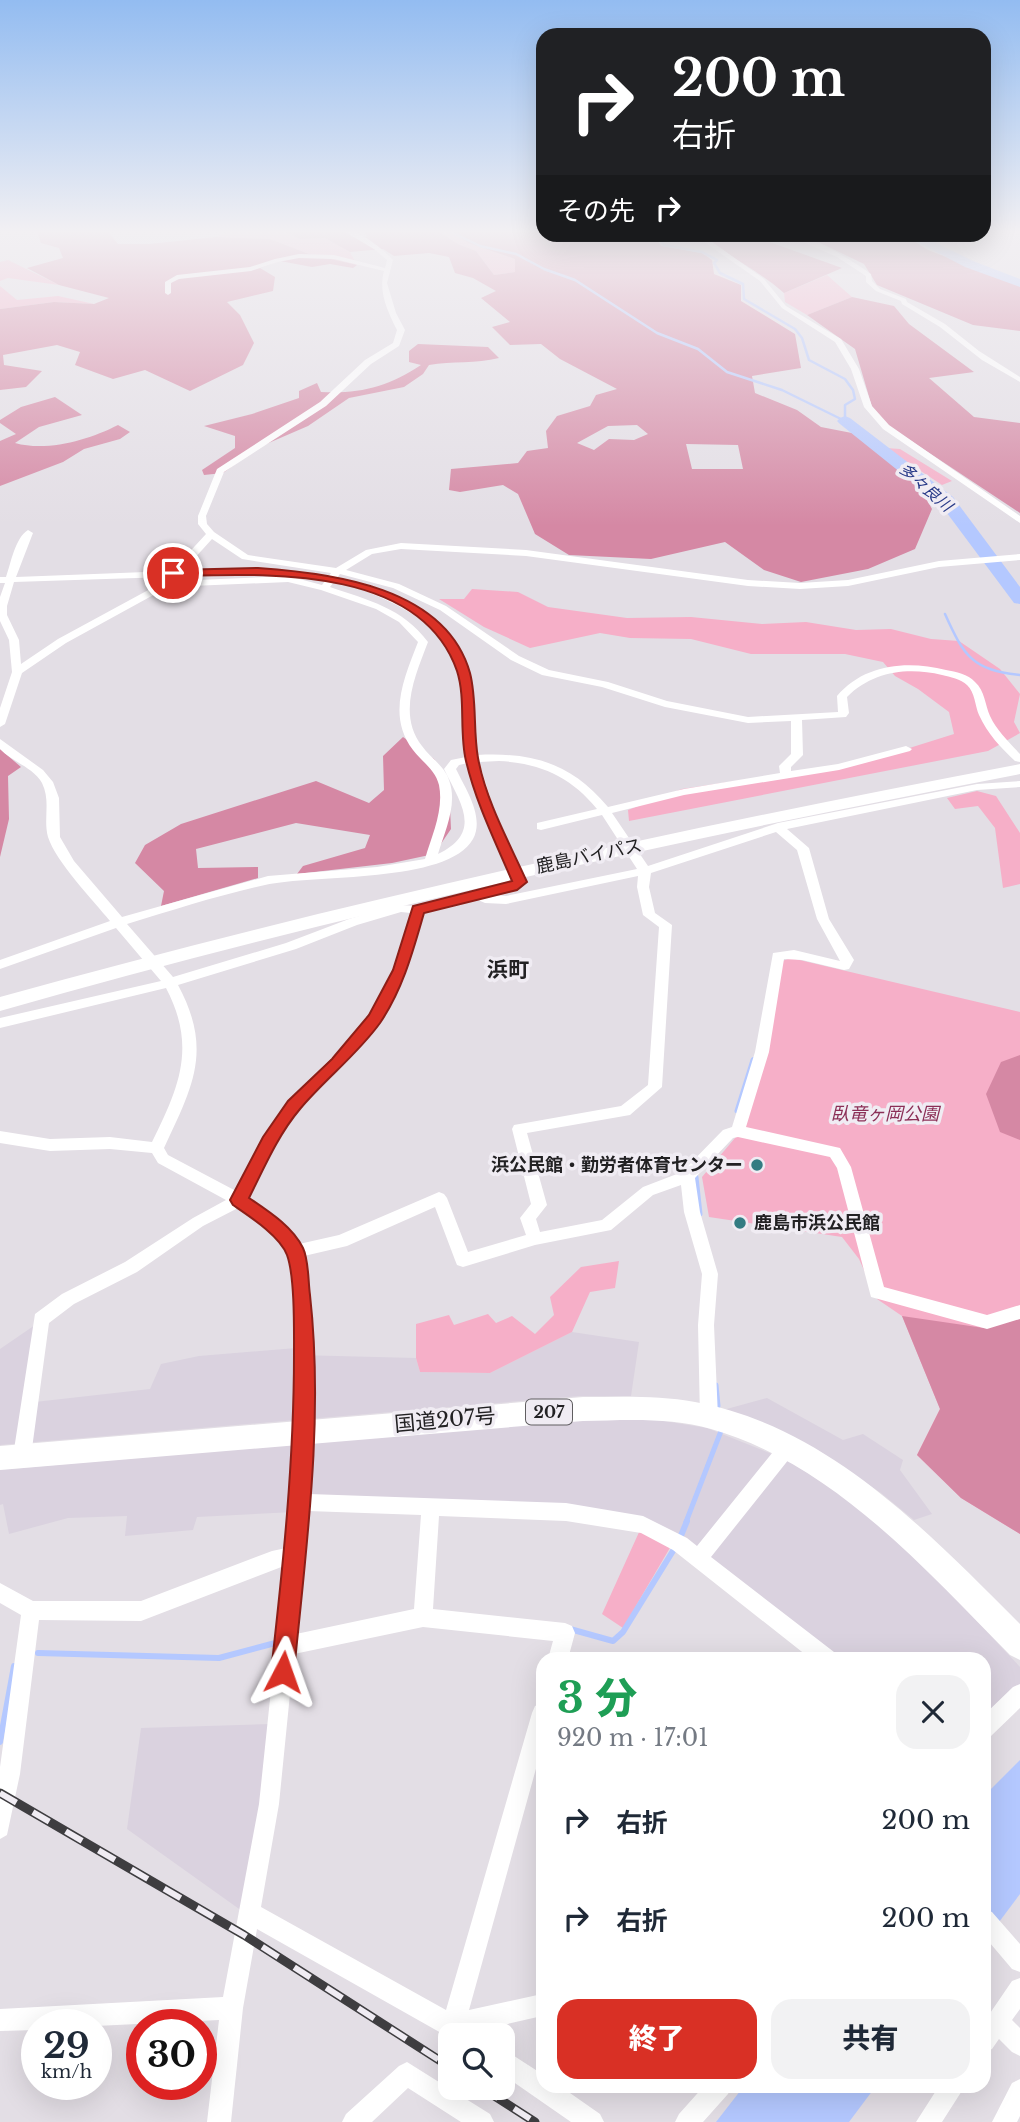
<!DOCTYPE html>
<html lang="ja">
<head>
<meta charset="utf-8">
<style>
	body { margin:0; font-family:"Libre Baskerville","Noto Sans JP",serif; background:#f2f2f3; color:#1f2937; height:100vh; display:flex; flex-direction:column; font-size:26px; white-space:nowrap }
	* { box-sizing:border-box; margin:0 }
	p { font-size:23px; color:#747a83 }
	.icon { flex:none; width:38px; height:38px; fill:none; stroke:currentColor; stroke-width:2; stroke-linecap:round; stroke-linejoin:round }
	.map { position:relative; flex:1; overflow:hidden }
	.drawer { position:absolute; left:536px; top:1652px; width:455px; height:441px; display:flex; flex-direction:column; background:#fff; border-radius:21px; box-shadow:0 7px 28px #0002 }
	.drawer>* { flex:none }
	.hud { position:absolute; left:536px; top:28px; width:455px; height:214px; border-radius:21px; box-shadow:0 7px 28px #0002; background:#202124; color:#fff; overflow:hidden }
	.fabs { position:absolute; left:438px; top:2023px; display:grid; gap:14px }
	.fabs a { display:grid; place-items:center; width:77px; height:77px; border-radius:14px; background:#fff; box-shadow:0 7px 28px #0002; font-size:35px }
	.speed { position:absolute; left:21px; top:2009px; display:flex; gap:14px; font-size:35px; font-weight:700; text-align:center }
	.speed>* { display:grid; place-content:center; width:91px; height:91px; border-radius:50%; background:#fff; box-shadow:0 7px 28px #0002; line-height:1 }
	.speed small { font-size:18px; font-weight:400 }
	.speed .limit { border:10px solid #d22; background:#fff; color:#111 }
	.pin { position:absolute; display:grid; place-items:center; width:60px; height:60px; color:#fff; margin:-30px; border:4px solid #fff; border-radius:50%; box-shadow:0 2px 7px #0007 }
	.me { position:absolute; width:77px; margin:-38px; rotate:4deg; stroke-linejoin:round; filter:drop-shadow(0 0 5px #0008) }
	.turn { display:flex; align-items:center; gap:24px; height:147px; padding:0 21px; font-size:32px }
	.turn .icon { width:91px; height:91px; stroke-width:2.5 }
	.turn b { display:block; font-size:49px; line-height:60px }
	.then { display:flex; align-items:center; height:66px; padding:0 21px; background:#0003; gap:14px; font-size:26px }
	.round { display:grid; place-items:center; flex:none; width:74px; height:74px; border-radius:21px; background:#f2f2f3 }
	.overview { display:flex; align-items:center; justify-content:space-between; height:119px; padding:0 21px }
	h1 { font-size:42px; font-weight:800; line-height:52px; color:#1e9e55 }
	.button { display:flex; gap:14px; margin-top:auto; padding:14px 21px }
	.button a { flex:1; height:80px; border-radius:21px; background:#d93025; color:#fff; font-size:28px; font-weight:800; line-height:80px; text-align:center }
	.button a+a { background:#f2f2f3; color:#1f2937 }
	ul { padding:0; list-style:none }
	li { display:flex; align-items:center; gap:21px; height:98px; padding:0 21px }
	li div { flex:1 }
	li b { display:block; font-size:26px }
	li em { font-style:normal }
	.map>svg:first-child { display:block }
</style>
</head>
<body>
<div class="map">
<svg width="1020" height="2122" viewBox="0 0 1020 2122">
	<rect width="100%" height="100%" fill="#e3dee5"/>
	<!-- built -->
	<path fill="#dad2df" d="M35 1325 26 1403 150 1389 161 1364 199 1356 296 1348 297 1355 416 1358 420 1372 490 1373 572 1332 639 1342 631 1396H580L0 1445V1349Z
		M767 1398 843 1440 863 1434 903 1460 900 1470 932 1514 914 1520 881 1493 832 1460 723 1410Z
		M579 1418H646L707 1428 787 1460 845 1497 916 1556 1020 1667V1706L984 1737V1659H834L646 1522 296 1496 294 1512 197 1517 193 1530 125 1536 127 1516 68 1518 9 1534 3 1504 0 1505V1470Z
		M270 1724 262 1803 242 1911 127 1829 141 1728Z"/>
	<!-- green -->
	<path fill="#f6afc8" d="M234 229H280L300 239 325 238 350 252 357 265 309 254 270 239 216 237Z
		M435 229H448L468 243 515 259V272L494 275 476 251 458 244Z
		M8 260 59 285 8 278 0 281V262Z
		M827 275 852 297 807 315 785 302 784 293Z
		M0 286 17 300 58 296 94 304 54 302 0 309Z
		M886 448 900 449 952 481 942 485Z
		M472 589 518 592 548 607 627 618 691 617 762 624 806 622 856 630 891 629 931 639 959 641 1000 669 1020 694 1014 722 1020 733 988 751 629 821 628 810 682 789 868 761 954 734 949 712 918 689 895 676 883 662 845 654H751L691 639 630 638 600 633 530 648 484 627 439 599H464Z
		M977 791 996 796 1020 833V884L1003 888 995 828 978 806 955 809 947 798Z
		M791 958 1020 1012V1534L961 1498 917 1455 940 1409 902 1316 877 1299 859 1259 842 1237 709 1217 702 1177 746 1125 782 961Z
		M619 1261 615 1288 590 1292 572 1332 490 1373 420 1372 416 1358V1324L449 1315 454 1325 488 1314 496 1323 512 1316 535 1334 554 1315 550 1297 581 1267Z
		M640 1530 671 1546 623 1628 602 1614Z"/>
	<!-- forest -->
	<path fill="#d588a4" fill-rule="evenodd" d="M36 229H118L109 233 118 244H149L216 237 270 239 309 254 357 265 353 268 330 264 312 267 280 261 260 268 275 277 273 291 227 302 240 315 254 343 243 365 190 391 145 370 113 379 75 365 80 352 57 345 3 355 4 365 42 371 26 387 0 390V309L54 302 94 304 109 298 59 285 27 268 63 258 59 248 41 243Z
		M280 229H344L357 238 367 237 362 229 407 231 435 229 458 244 476 251 494 275 515 272V259L468 243 448 229H542V234L657 235 655 237 661 246 702 253 712 260 714 274 741 285V301L795 334 801 368 752 376 755 393 797 410 821 427 857 434 918 483 932 509 915 549 868 569 801 582 764 570 725 542 651 559 569 555 535 534 518 494 503 485 460 492 449 490 451 469 518 463 527 451 548 448 546 431 557 416 590 406 596 395 617 389 560 359 541 344 510 345 492 327 510 322 481 298 496 291 473 278 455 273 449 257 429 253 394 256 383 249 350 252 325 238 300 239ZM637 425 648 434 634 440 609 439 594 450 577 443 608 426ZM686 444 738 445 743 469H692Z
		M703 235H750L842 268 784 293C758 270 728 257 703 235Z
		M804 235H904L928 250 1020 285V331L973 325 877 285 864 264Z
		M852 297 894 306 909 324 974 372 929 378 974 417 1020 423V513L875 417 855 349 807 315Z
		M418 344 488 347 499 358C476 364 452 361 429 365L423 374 404 387 349 398 308 426 257 448 223 473 204 475 202 470 235 448V436L204 426 252 414 299 398V391L317 383 321 392C360 394 388 387 421 365L409 362V351Z
		M55 397 82 415 39 427 15 443C47 452 89 440 118 425L130 432 120 439 84 449 63 462 0 486V441L16 434 0 423V420L21 407Z
		M403 737 434 759 449 786 451 829 434 854 392 863 297 874 303 866 365 848 370 835 296 823 196 849 198 868 258 867V878L161 906 164 891 135 863 145 845 181 824 316 781 369 803 384 790 383 756Z
		M0 749 21 767 8 776 9 819 0 857Z
		M1020 1055V1140L1000 1132 986 1094 1001 1062Z
		M902 1316 984 1328 1020 1316V1534L961 1498 917 1455 940 1409Z"/>
	<!-- water -->
	<path fill="#b4c8ff" d="M1020 1760V1894L984 1942V1796Z
		M744 2086H876L849 2122H716Z"/>
	<g fill="none" stroke-linecap="round" stroke-linejoin="round">
		<!-- stream-far3 -->
		<path stroke="#b4c8ff" stroke-width="2.5" d="M445 229 480 246 516 254 544 269 575 280 657 333 698 349 727 372 782 390 845 421V405L855 399 853 390 845 379 809 360 802 338 795 329 744 299 743 284 720 273 714 263 717 260 702 252 664 245 659 238 663 234
			M945 614C964 656 972 670 1020 675"/>
		<!-- stream-far2 -->
		<path stroke="#b4c8ff" stroke-width="3.5" d="M752 1062 753 1059"/>
		<!-- stream-far1 -->
		<path stroke="#b4c8ff" stroke-width="5" d="M737 1111 753 1060
			M696 1177 700 1214
			M716 1385 718 1406
			M686 1522 721 1431"/>
		<!-- stream -->
		<path stroke="#b4c8ff" stroke-width="6" d="M680 1538 687 1521
			M570 1629 613 1641 623 1632 676 1546
			M38 1653 219 1658 279 1642
			M0 1742 14 1666"/>
		<!-- river -->
		<path fill="#b4c8ff" fill-rule="evenodd" d="M902 234H918L973 261 1020 279V287L965 267Z
			M845 416 850 418 953 497 1020 587V604L1014 603 941 505 840 424 837 421 840 418Z"/>
		<!-- minor -->
		<path fill="#fff" fill-rule="evenodd" d="M340 229C358 229 381 247 393 260L387 283 396 313 405 330 399 346 371 364 326 406 224 472 206 516 207 524 214 532 248 555 336 568 366 550 401 543 526 550 748 580 800 583 848 580 939 561 1020 554V560L939 567 848 586 800 589 748 586 526 556 401 549 372 554 346 570 399 584 446 606 519 656 549 670 608 682 667 701 748 717 838 712 837 696C864 664 907 660 946 670 956 672 968 674 975 682 985 691 985 705 990 716 997 731 1009 742 1020 754V762L1015 761C1001 748 987 733 979 715 975 706 975 692 967 685 961 679 950 677 942 675 908 667 873 671 847 697L849 713 846 717 802 720 803 755 791 767V771L838 764 906 746 912 749 910 751 839 770 684 795 612 813 648 866 778 823 977 784 1020 781V787L977 790 787 829 809 848 829 919 854 960 849 969 844 970 802 960 784 959 769 1052 746 1127 840 1148 851 1167 884 1287 987 1315 1020 1305V1319L987 1329 871 1297 837 1168 830 1157 738 1137 733 1138 695 1178 700 1212 718 1274 714 1325 718 1417 715 1423 709 1425 703 1423 700 1417 698 1325 702 1274 684 1212 681 1185 653 1195 611 1230 535 1245 463 1267 457 1265 455 1260 435 1207 347 1246 304 1256C313 1335 314 1414 309 1494L566 1503 643 1516 687 1538 697 1546 781 1442 787 1440 793 1442 796 1448 793 1454 711 1557 834 1652 837 1659H811L673 1550 641 1533 566 1521 439 1516 433 1609 565 1623 572 1626 575 1633 568 1659H548L553 1641 423 1627 294 1654 279 1804 261 1907 446 2010 532 1713 535 1706 542 1703V1747L469 2010 542 1994V2016L477 2031 478 2035H450V2038L257 1929 243 2008 231 2122H207L219 2020 96 2026 37 2025V2030L0 2031V2009L223 1997 259 1804 284 1566 141 1621 39 1620 20 1774 7 1835 0 1839V1767L21 1615 0 1603V1583L33 1601H141L272 1551 286 1548 295 1432V1319L288 1253 266 1227 238 1208 203 1226 137 1272 74 1304 49 1323 31 1456 28 1462 22 1464 16 1462 13 1456 35 1314 62 1294 125 1262 193 1218 226 1200 158 1163 152 1153 110 1149 50 1151 0 1143V1131L50 1139 110 1137 152 1142C179 1087 197 1047 166 988L0 1028V1018L161 981 116 928 0 969V960L110 921C93 900 56 862 48 837 43 819 51 801 42 783 33 767 12 762 0 749V739L43 770 53 782 59 798 60 837 74 861 122 917 268 876 377 867 425 859C432 835 444 810 439 785 435 769 422 762 413 750 387 716 404 678 418 642L399 622 376 609 321 590 288 582 168 587 66 643 22 673 5 724 0 727V708L12 672 9 640 0 621V597L5 583H0V577H6C11 563 15 538 28 530L33 533 16 577 172 571 206 534 198 524V516L217 469 320 402 365 360 393 343 397 330C388 312 378 292 384 271L334 259 299 258 278 262 251 271 179 279 171 283V293L168 295 165 293V282L177 275 250 267 275 259 299 254 334 255 385 268 387 260 374 249ZM212 539 242 559 331 573 322 585 288 576 174 581 178 577 268 574 273 571 268 568 183 571ZM340 574 393 588 440 610 511 660 542 675 602 687 665 707 748 723 791 721V754L779 766 780 773 684 789 608 807C571 763 533 752 477 755 475 730 475 698 469 674 461 639 431 616 402 599 388 592 366 581 351 582V586C394 601 449 625 459 675 464 702 464 730 466 757L451 760 444 769C461 804 483 832 438 854 445 831 458 804 449 780 444 765 430 758 422 746 397 714 416 674 428 642 403 608 368 600 330 587ZM167 577 163 582 58 639 21 664 19 640 7 615V606L14 582ZM499 761C540 763 571 777 597 809L537 823V829L541 830 602 815 637 869 506 896 495 895 516 890 526 882 493 806 479 762ZM468 763 481 806 513 881 508 884 418 906 397 905 349 919 286 943 173 977 127 924C173 910 219 895 265 885 313 874 448 884 473 839 485 817 465 788 456 769L459 765ZM776 832 797 850 817 919 840 961 794 950 773 953 755 1052 732 1127 723 1130 682 1172 643 1187 602 1220 540 1232 536 1219 547 1205 527 1133 630 1115 662 1087 672 925 655 913 649 887 651 873ZM638 876 637 887 643 915 659 927 648 1085 621 1106 514 1125 512 1129 531 1204 520 1218 526 1235 468 1252 447 1198 444 1194 439 1192 339 1235 299 1244 276 1219 248 1198C263 1168 277 1135 299 1109 324 1079 357 1055 380 1023 402 990 412 950 423 913L478 900 485 903 506 904ZM401 912 411 913C400 948 391 987 369 1017 345 1049 312 1073 287 1103 266 1130 252 1161 236 1191L168 1155 164 1148C193 1086 213 1050 178 985L296 949 357 925ZM308 1511 421 1515 414 1609 296 1634Z
			M1010 229 1020 230V234L1011 230Z
			M693 234H701L764 279 786 306 841 339 859 369 872 406 889 425 1020 516V523L883 429 864 407 851 369 835 342 782 308 760 281Z
			M785 234C812 234 849 259 871 274L872 281 880 289 906 299 907 302 945 324 979 351 1020 377V382L982 360 940 327 902 304 901 301 876 291 866 282V276L837 257Z
			M1020 1684V1708L991 1736 984 1739V1715L1013 1687Z
			M984 1909 992 1912 1020 1944V1972L1012 1969 984 1936Z
			M1020 1978V2009L1012 2020 1020 2028V2056L1012 2052 999 2039 992 2049 984 2052V2022L1012 1981Z
			M502 2048 542 2074V2086H560L600 2114 604 2122H571L502 2074Z
			M407 2062 490 2114 494 2122H461L408 2088 372 2122H342L346 2114 399 2066Z
			M1020 2079V2116L1017 2122H992L1012 2083Z
			M704 2086H732L728 2094 703 2122H675L679 2114Z
			M939 2086H965L942 2122H916Z"/>
		<!-- highway -->
		<path fill="#fff" fill-rule="evenodd" d="M1020 764V774C677 840 336 915 0 1011V997C337 903 677 829 1020 764Z
			M583 1397C620 1397 658 1395 695 1402 828 1426 929 1533 1020 1624V1660L1010 1655C923 1567 833 1464 711 1429 670 1417 625 1420 583 1421L0 1470V1446Z"/>
		<!-- rail casing -->
		<g stroke="#3e3d40" stroke-width="9">
			<path id="rail" d="M0 1793 244 1935 450 2067
				M482 2088 535 2122"/>
		</g>
		<!-- rail -->
		<use href="#rail" stroke="#f0ecf3" stroke-width="6" stroke-dasharray="19" stroke-linecap="butt"/>
	</g>
	<!-- sky -->
	<linearGradient id="sky" x2="0" y2="1"><stop stop-color="#93bcf1"/><stop offset="0.44" stop-color="#f2f0f3"/><stop offset="1" stop-color="#f2f0f3" stop-opacity="0"/></linearGradient>
	<rect width="1020" height="526" fill="url(#sky)"/>
	<!-- route -->
	<path fill="#d93025" stroke="#8d1f18" stroke-width="2" d="M258 568C332 573 446 587 470 673 477 700 473 730 478 758 486 801 509 842 527 882L517 890 424 913C413 951 403 989 380 1023 357 1055 325 1079 300 1109 278 1135 264 1168 249 1198 268 1211 292 1226 303 1248 309 1261 308 1281 310 1295 324 1420 306 1548 294 1672L291 1680 283 1684 275 1680 271 1672C283 1566 294 1462 294 1355 294 1331 295 1277 287 1255 280 1236 249 1216 233 1205L230 1200 263 1137 288 1101 332 1059 369 1015 393 970 413 906 512 881C495 841 476 803 466 761 459 732 466 699 457 671 420 564 262 574 173 576L167 573 173 570Z"/>
	<!-- markers -->
	<g fill="#337c82" stroke="#f0ecf3" stroke-width="2.5">
		<circle cx="757" cy="1165" r="7"/>
		<circle cx="740" cy="1223" r="7"/>
	</g>
	<g text-anchor="middle" dominant-baseline="central" stroke-width="7" stroke-linejoin="round" paint-order="stroke">
		<!-- far-water labels -->
		<g font-size="16" font-style="italic" fill="#283a88" stroke="#f0ecf3">
			<text transform="translate(926 487) rotate(41)">多々良川</text>
		</g>
		<!-- shield labels -->
		<rect fill="#f0ecf3" stroke="#605e61" stroke-width="2" x="526" y="1399.5" width="46" height="25" rx="5"/>
		<g font-size="16" font-weight="bold" fill="#222123">
			<text x="549" y="1412">207</text>
		</g>
		<!-- street labels -->
		<g font-size="18" fill="#222123" stroke="#f0ecf3">
			<text transform="translate(589 856) rotate(-12)">鹿島バイパス</text>
		</g>
		<!-- park labels -->
		<g font-size="18" font-style="italic" fill="#8b2f57" stroke="#f0ecf3">
			<text x="885" y="1114">臥竜ヶ岡公園</text>
		</g>
		<!-- poi labels -->
		<g font-size="18" font-weight="bold" fill="#222123" stroke="#f0ecf3" text-anchor="end">
			<text x="743" y="1165">浜公民館・勤労者体育センター</text>
			<text x="754" y="1223" text-anchor="start">鹿島市浜公民館</text>
		</g>
		<!-- quarter labels -->
		<g font-size="21" font-weight="bold" fill="#222123" stroke="#f0ecf3">
			<text x="508" y="970">浜町</text>
		</g>
		<!-- near-street labels -->
		<g font-size="21" fill="#222123" stroke="#f0ecf3">
			<text transform="translate(445 1420) rotate(-5)">国道207号</text>
		</g>
	</g>
</svg>
<div class="fabs">
<a><svg class="icon" aria-label="search" viewBox="0 0 24 24"><circle cx="10" cy="10" r="6"/><path d="M15 15l6 6"/></svg></a>
</div>
<div class="speed"><div>29<small>km/h</small></div><div class="limit">30</div></div>
<div class="pin" style="left:173px;top:573px;background:#d93025"><svg class="icon" aria-label="arrive" viewBox="0 0 24 24"><path d="M6 21V4h12l-3 4 3 4H6"/></svg></div>
<svg class="me" style="left:283px;top:1672px" viewBox="-20 -20 40 40"><path d="M0-17L14 15 0 8-14 15z" fill="#d93025" stroke="#fff" stroke-width="4"/></svg>
<div class="hud">
<div class="turn"><svg class="icon" aria-label="right" viewBox="0 0 24 24"><path d="M7 20v-9h11M14 6l5 5-5 5"/></svg><div><b>200 m</b>右折</div></div>
<div class="then">その先<svg class="icon" aria-label="right" viewBox="0 0 24 24"><path d="M7 20v-9h11M14 6l5 5-5 5"/></svg></div>
</div>
<section class="drawer">
<div class="overview"><div><h1>3 分</h1><p>920 m · 17:01</p></div><a class="round"><svg class="icon" aria-label="close" viewBox="0 0 24 24"><path d="M6 6l12 12M18 6L6 18"/></svg></a></div>
<ul>
<li><svg class="icon" aria-label="right" viewBox="0 0 24 24"><path d="M7 20v-9h11M14 6l5 5-5 5"/></svg><div><b>右折</b></div><em>200 m</em></li>
<li><svg class="icon" aria-label="right" viewBox="0 0 24 24"><path d="M7 20v-9h11M14 6l5 5-5 5"/></svg><div><b>右折</b></div><em>200 m</em></li>
</ul>
<div class="button"><a>終了</a><a>共有</a></div>
</section>
</div>
</body>
</html>
